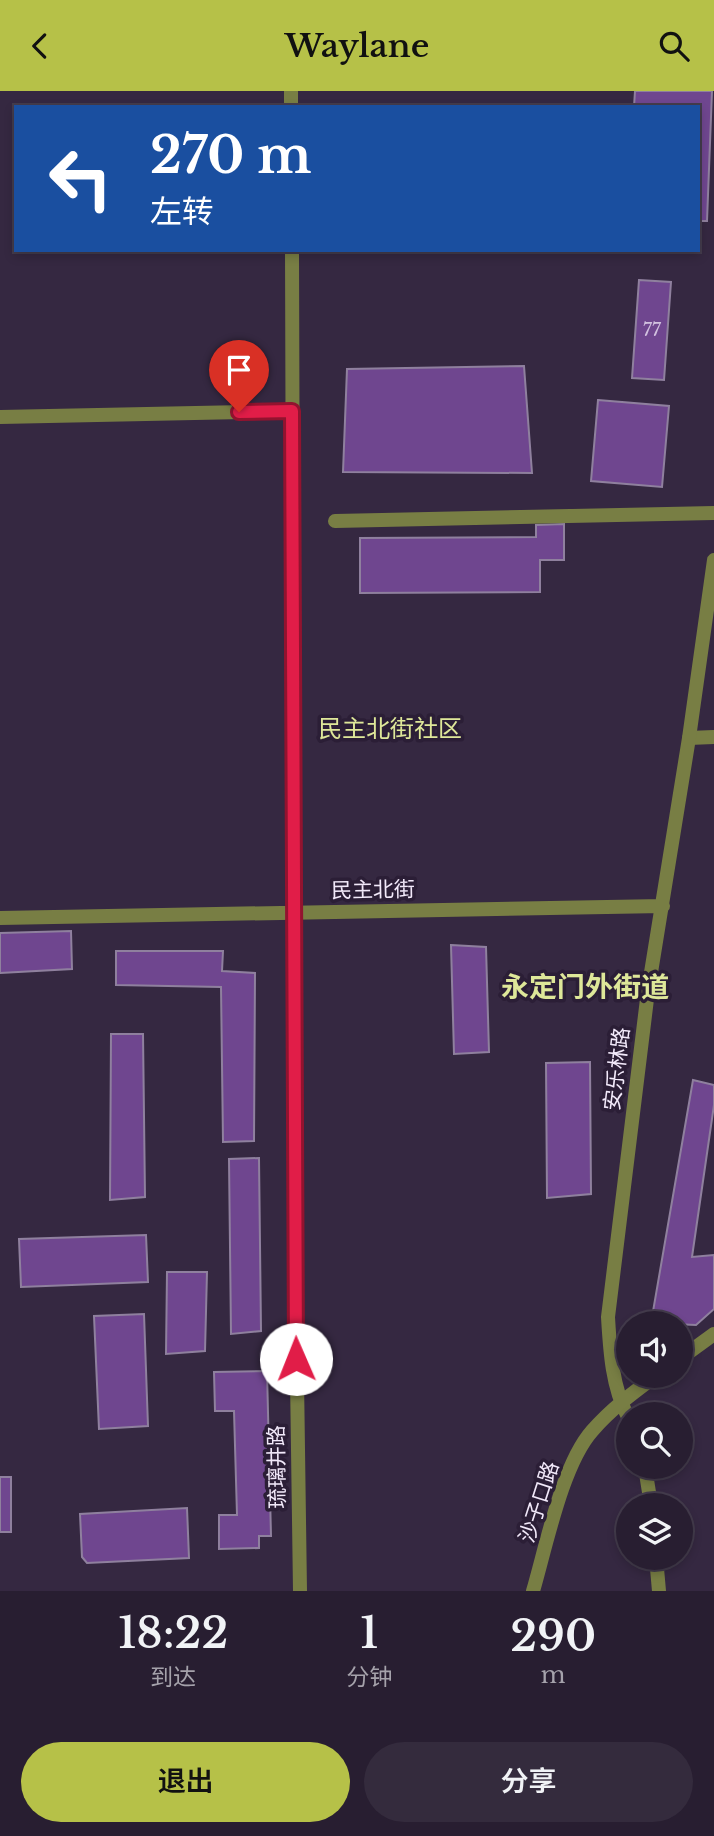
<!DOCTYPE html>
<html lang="zh">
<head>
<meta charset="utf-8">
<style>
	body { margin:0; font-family:"Libre Baskerville","Noto Sans SC",serif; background:#342b3d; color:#f1f3f6; height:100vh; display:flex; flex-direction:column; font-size:26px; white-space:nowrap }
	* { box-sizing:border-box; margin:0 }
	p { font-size:23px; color:#a5a2ab }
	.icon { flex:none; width:38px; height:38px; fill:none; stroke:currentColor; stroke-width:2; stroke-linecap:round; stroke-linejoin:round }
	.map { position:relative; height:1500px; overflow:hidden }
	.sheet { display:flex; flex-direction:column; background:#281e31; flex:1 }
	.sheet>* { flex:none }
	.banner { position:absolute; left:14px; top:14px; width:686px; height:147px; border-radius:0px; box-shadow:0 4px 10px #0003,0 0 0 2px #443c4d; background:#1a4fa0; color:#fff; overflow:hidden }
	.buttons { position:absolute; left:616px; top:1220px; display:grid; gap:14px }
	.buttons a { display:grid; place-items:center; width:77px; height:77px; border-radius:50%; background:#281e31; box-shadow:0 4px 10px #0003,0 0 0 2px #443c4d; font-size:35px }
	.pin { position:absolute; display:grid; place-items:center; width:60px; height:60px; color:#fff; margin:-72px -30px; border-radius:50% 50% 50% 0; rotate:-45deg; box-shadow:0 0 7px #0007 }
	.pin .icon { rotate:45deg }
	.me { position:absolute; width:77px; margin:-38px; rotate:359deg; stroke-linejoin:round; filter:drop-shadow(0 0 5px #0008) }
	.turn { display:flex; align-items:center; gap:24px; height:147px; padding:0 21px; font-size:32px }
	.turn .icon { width:91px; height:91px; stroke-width:2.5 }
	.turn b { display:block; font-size:49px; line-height:60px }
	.eta { display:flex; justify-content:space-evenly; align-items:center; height:119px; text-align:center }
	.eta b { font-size:42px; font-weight:600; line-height:49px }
	.primary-button { display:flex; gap:14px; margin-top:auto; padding:14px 21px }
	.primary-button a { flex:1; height:80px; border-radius:42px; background:#b6c148; color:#111; font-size:28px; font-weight:600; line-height:80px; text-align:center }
	.primary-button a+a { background:#342b3d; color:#f1f3f6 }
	header { display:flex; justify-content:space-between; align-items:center; height:91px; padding:0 21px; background:#b6c148; color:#111; font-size:32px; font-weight:600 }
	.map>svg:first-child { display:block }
</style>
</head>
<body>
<header><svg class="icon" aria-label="back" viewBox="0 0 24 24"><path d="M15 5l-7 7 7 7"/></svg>Waylane<svg class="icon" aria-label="search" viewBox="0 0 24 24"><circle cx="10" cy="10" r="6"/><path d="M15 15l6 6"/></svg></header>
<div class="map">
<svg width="714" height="1500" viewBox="0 0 714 1500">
	<rect width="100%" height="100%" fill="#352841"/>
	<!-- building -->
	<path fill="#6f468f" stroke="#8f809e" stroke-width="2" d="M635 0H712L707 130H698V16H634Z
		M639 189 671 191 664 289 632 287Z
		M524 275 532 382 343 381 347 278Z
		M598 309 669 315 662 396 591 390Z
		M564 433V469H540V501L360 502V447L536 446V434Z
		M71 840 72 878 0 882V842Z
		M451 854 486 856 489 961 454 963Z
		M116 860H223L222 880 255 882 254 1050 223 1051 221 896 116 894Z
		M111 943H143L145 1106 110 1109Z
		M590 971 591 1103 547 1107 546 972Z
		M693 989 714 994V1014L692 1166 714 1164V1218L696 1234 651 1232Z
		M259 1067 261 1240 231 1243 229 1068Z
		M146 1144 148 1191 21 1196 19 1148Z
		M167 1181H207L205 1260 166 1263Z
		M144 1223 148 1335 99 1338 94 1225Z
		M267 1280 271 1445H259V1457L219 1458V1424H237L234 1320H215L214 1281Z
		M0 1386H11V1441H0Z
		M187 1417 189 1467 87 1472 82 1466 80 1423Z"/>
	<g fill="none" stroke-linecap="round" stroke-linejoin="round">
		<!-- minor -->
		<path stroke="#787e44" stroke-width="14" d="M0 326 292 320
			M335 430 714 422
			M689 647 714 646
			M294 821 296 1216 300 1500"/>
		<!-- tertiary -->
		<path stroke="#787e44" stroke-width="14" d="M291 0V16
			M292 159 294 821
			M0 827 663 815
			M681 1267 714 1243
			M628 1326C612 1296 610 1260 608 1226L648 900 689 647 714 469
			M645 1376 651 1414
			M656 1466 659 1500
			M533 1500C546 1456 562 1374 592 1340 611 1318 634 1301 657 1284"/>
	</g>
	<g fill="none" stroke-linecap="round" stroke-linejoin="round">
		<!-- route casing -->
		<g stroke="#92132f" stroke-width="18">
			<path id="route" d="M239 321 292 320 296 1268"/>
		</g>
		<!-- route -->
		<use href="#route" stroke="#e11d48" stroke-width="12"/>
	</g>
	<g text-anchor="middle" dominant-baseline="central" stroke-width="7" stroke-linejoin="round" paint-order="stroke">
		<!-- number labels -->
		<g font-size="18" fill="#d1c0df">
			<text x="652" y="239">77</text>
		</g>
		<!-- street labels -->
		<g font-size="21" fill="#f2e9fa" stroke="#2b1e36">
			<text transform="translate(373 799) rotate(-1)">民主北街</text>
			<text transform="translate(617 978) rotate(-83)">安乐林路</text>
			<text transform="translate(277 1376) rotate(-91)">琉璃井路</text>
			<text transform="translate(539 1411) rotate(-72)">沙子口路</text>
		</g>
		<!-- quarter labels -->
		<g font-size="24" fill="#dee799" stroke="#2b1e36">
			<text x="390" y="637">民主北街社区</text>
		</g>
		<!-- district labels -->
		<g font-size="28" font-weight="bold" fill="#dee799" stroke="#2b1e36">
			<text x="585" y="896">永定门外街道</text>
		</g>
	</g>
</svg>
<div class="buttons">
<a><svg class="icon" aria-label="sound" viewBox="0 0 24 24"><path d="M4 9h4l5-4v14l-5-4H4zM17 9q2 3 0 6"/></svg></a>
<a><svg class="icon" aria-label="search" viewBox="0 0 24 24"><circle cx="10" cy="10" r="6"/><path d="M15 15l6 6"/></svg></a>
<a><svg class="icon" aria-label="layers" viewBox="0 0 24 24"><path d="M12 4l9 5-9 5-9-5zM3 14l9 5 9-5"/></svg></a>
</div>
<div class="pin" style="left:239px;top:321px;background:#d93025"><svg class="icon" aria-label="arrive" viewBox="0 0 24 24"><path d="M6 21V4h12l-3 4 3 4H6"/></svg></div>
<svg class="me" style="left:296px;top:1268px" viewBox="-20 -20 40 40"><circle r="19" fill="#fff"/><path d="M0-13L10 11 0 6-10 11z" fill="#e11d48"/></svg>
<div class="banner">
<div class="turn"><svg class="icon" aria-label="left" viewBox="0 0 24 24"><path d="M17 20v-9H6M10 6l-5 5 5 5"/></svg><div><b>270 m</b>左转</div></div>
</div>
</div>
<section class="sheet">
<div class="eta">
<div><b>18:22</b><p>到达</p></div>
<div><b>1</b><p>分钟</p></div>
<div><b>290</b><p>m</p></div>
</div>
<div class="primary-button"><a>退出</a><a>分享</a></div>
</section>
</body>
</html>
